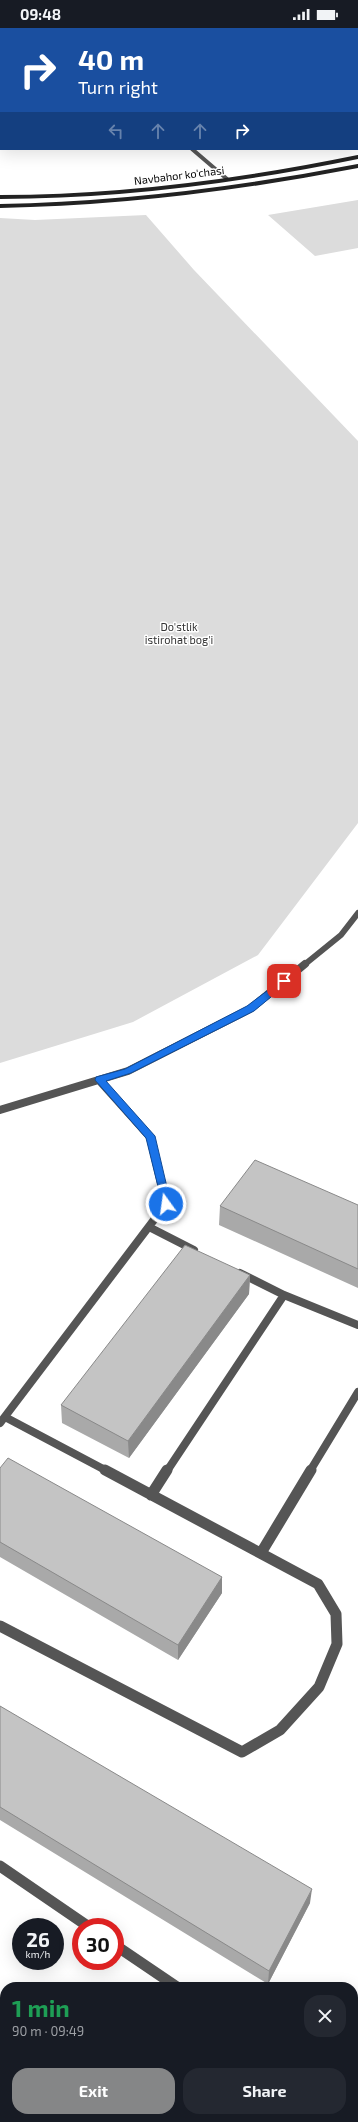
<!DOCTYPE html>
<html lang="en">
<head>
<meta charset="utf-8">
<style>
	body { margin:0; font-family:"Exo 2",sans-serif; background:#242831; color:#f1f3f6; height:100vh; display:flex; flex-direction:column; font-size:15px; white-space:nowrap }
	* { box-sizing:border-box; margin:0 }
	p { font-size:13px; color:#9ea1a6 }
	.icon { flex:none; width:22px; height:22px; fill:none; stroke:currentColor; stroke-width:2; stroke-linecap:round; stroke-linejoin:round }
	.map { position:relative; flex:1; overflow:hidden }
	.sheet { position:absolute; left:0px; top:1954px; width:358px; height:140px; display:flex; flex-direction:column; background:#171b24; border-radius:16px 16px 0 0; box-shadow:0 4px 16px #0002 }
	.sheet>* { flex:none }
	.guide { position:absolute; left:0px; top:0px; width:358px; height:122px; box-shadow:0 4px 16px #0002; background:#1a4fa0; color:#fff; overflow:hidden }
	.speed { position:absolute; left:12px; top:1890px; display:flex; gap:8px; font-size:20px; font-weight:700; text-align:center }
	.speed>* { display:grid; place-content:center; width:52px; height:52px; border-radius:50%; background:#171b24; box-shadow:0 4px 16px #0002; line-height:1 }
	.speed small { font-size:10px; font-weight:400 }
	.speed .limit { border:6px solid #d22; background:#fff; color:#111 }
	.pin { position:absolute; display:grid; place-items:center; width:34px; height:34px; color:#fff; margin:-17px; border-radius:8px; box-shadow:0 2px 6px #0006 }
	.me { position:absolute; width:44px; margin:-22px; rotate:346deg; stroke-linejoin:round; filter:drop-shadow(0 0 3px #0008) }
	.turn { display:flex; align-items:center; gap:14px; height:84px; padding:0 12px; font-size:18px }
	.turn .icon { width:52px; height:52px; stroke-width:2.5 }
	.turn b { display:block; font-size:28px; line-height:34px }
	.lanes { display:flex; align-items:center; height:38px; padding:0 12px; background:#0003; justify-content:center; gap:20px; direction:ltr }
	.lanes .off { opacity:.35 }
	.round { display:grid; place-items:center; flex:none; width:42px; height:42px; border-radius:16px; background:#242831 }
	.headline { display:flex; align-items:center; justify-content:space-between; height:68px; padding:0 12px }
	h1 { font-size:24px; font-weight:700; line-height:30px; color:#1e9e55 }
	.primary-button { display:flex; gap:8px; margin-top:auto; padding:8px 12px }
	.primary-button a { flex:1; height:46px; border-radius:16px; background:#858687; color:#fff; font-size:16px; font-weight:700; line-height:46px; text-align:center }
	.primary-button a+a { background:#242831; color:#f1f3f6 }
	.status { display:flex; justify-content:space-between; align-items:center; height:28px; padding:0 20px; background:#171b24; direction:ltr }
	.status svg { height:11px; fill:currentColor }
	.map>svg:first-child { display:block }
</style>
</head>
<body>
<div class="status"><b>09:48</b><svg viewBox="0 0 49 12"><path d="M0 12V9h3v3zM5 12V6h3v6zM10 12V3h3v9zM15 12V0h3v12zM26 1h20v11H26zM47 4h2v5h-2z"/></svg></div>
<div class="map">
<svg width="358" height="2094" viewBox="0 0 358 2094">
	<rect width="100%" height="100%" fill="#fff"/>
	<!-- green -->
	<path fill="#dcdcdc" d="M358 172V220L315 228 268 187Z
		M146 187 194 242 358 413V795L258 927 133 994 0 1035V190L35 192Z"/>
	<g fill="none" stroke-linecap="round" stroke-linejoin="round">
		<!-- street-far3 -->
		<path stroke="#555" stroke-width="4" d="M157 0 161 1
			M218 1 226 0
			M192 121 227 151"/>
		<!-- street-far2 -->
		<path stroke="#555" stroke-width="6" d="M304 937 341 907 358 885"/>
		<!-- street-far1 -->
		<path stroke="#555" stroke-width="8" d="M0 1082 128 1043 250 981 305 936
			M149 1199 194 1222
			M240 1245 284 1267 358 1297
			M5 1389 107 1443
			M0 1395 166 1176 150 1109 99 1052
			M167 1443 284 1267
			M310 1443 358 1364"/>
		<!-- street -->
		<path stroke="#555" stroke-width="11" d="M151 1467 167 1442
			M261 1525 311 1442
			M0 1598 242 1724 280 1702 319 1659 337 1616 336 1586 318 1556 105 1442
			M0 1838 89 1899
			M115 1917 177 1959"/>
		<!-- secondary -->
		<path stroke="#222" stroke-width="4" d="M0 169C119 169 241 153 358 129
			M0 178C121 176 239 161 358 138"/>
	</g>
	<!-- wall -->
	<path fill="#a9a9a9" d="M357 15H358V25L357 24Z
		M358 1177V1260L219 1197 220 1178Z
		M250 1247 249 1266 129 1430 62 1395 61 1377Z
		M0 1440 222 1549V1565L178 1632 0 1529Z
		M0 1678 310 1875 268 1956 0 1792Z"/>
	<!-- shaded-wall -->
	<path fill="#898989" d="M250 1247 249 1266 129 1430 128 1413Z
		M222 1549V1565L178 1632V1617Z
		M312 1861 310 1875 268 1956 269 1943Z"/>
	<!-- building -->
	<path fill="#c4c4c4" stroke="#898989" d="M255 1132 358 1177V1241L220 1178Z
		M185 1217 250 1247 128 1413 61 1377Z
		M8 1430 222 1549 178 1617 0 1514V1440Z
		M0 1678 312 1861 269 1943 0 1779Z
		M0 2000 5 2003V2089H114L122 2094H0Z"/>
	<!-- route -->
	<path fill="#1a73e8" stroke="#114b97" d="M284 950 289 953 288 955 254 983 131 1045 106 1053 155 1108 171 1176 170 1179H163L146 1110 95 1052 96 1049 125 1041 247 978Z"/>
	<g text-anchor="middle" dominant-baseline="central" stroke-width="3" stroke-linejoin="round" paint-order="stroke">
		<!-- far-street labels -->
		<g font-size="11" fill="#000" stroke="#fff">
			<text transform="translate(179 147) rotate(-7)">Navbahor ko'chasi</text>
		</g>
		<!-- far-park labels -->
		<g font-size="11" fill="#333" stroke="#fff">
			<text x="179" y="598">Do'stlik<tspan x="179" dy="13">istirohat bog'i</tspan></text>
		</g>
	</g>
</svg>
<div class="speed"><div>26<small>km/h</small></div><div class="limit">30</div></div>
<div class="pin" style="left:284px;top:953px;background:#d93025"><svg class="icon" aria-label="arrive" viewBox="0 0 24 24"><path d="M6 21V4h12l-3 4 3 4H6"/></svg></div>
<svg class="me" style="left:166px;top:1176px" viewBox="-20 -20 40 40"><circle r="17" fill="#1a73e8" stroke="#fff" stroke-width="3"/><path d="M0-11L8 9 0 5-8 9z" fill="#fff"/></svg>
<div class="guide">
<div class="turn"><svg class="icon" aria-label="right" viewBox="0 0 24 24"><path d="M7 20v-9h11M14 6l5 5-5 5"/></svg><div><b>40 m</b>Turn right</div></div>
<div class="lanes"><svg class="icon off" aria-label="left" viewBox="0 0 24 24"><path d="M17 20v-9H6M10 6l-5 5 5 5"/></svg><svg class="icon off" aria-label="ahead" viewBox="0 0 24 24"><path d="M12 20V5M6 11l6-6 6 6"/></svg><svg class="icon off" aria-label="ahead" viewBox="0 0 24 24"><path d="M12 20V5M6 11l6-6 6 6"/></svg><svg class="icon" aria-label="right" viewBox="0 0 24 24"><path d="M7 20v-9h11M14 6l5 5-5 5"/></svg></div>
</div>
<section class="sheet">
<div class="headline"><div><h1>1 min</h1><p>90 m · 09:49</p></div><a class="round"><svg class="icon" aria-label="close" viewBox="0 0 24 24"><path d="M6 6l12 12M18 6L6 18"/></svg></a></div>
<div class="primary-button"><a>Exit</a><a>Share</a></div>
</section>
</div>
</body>
</html>
